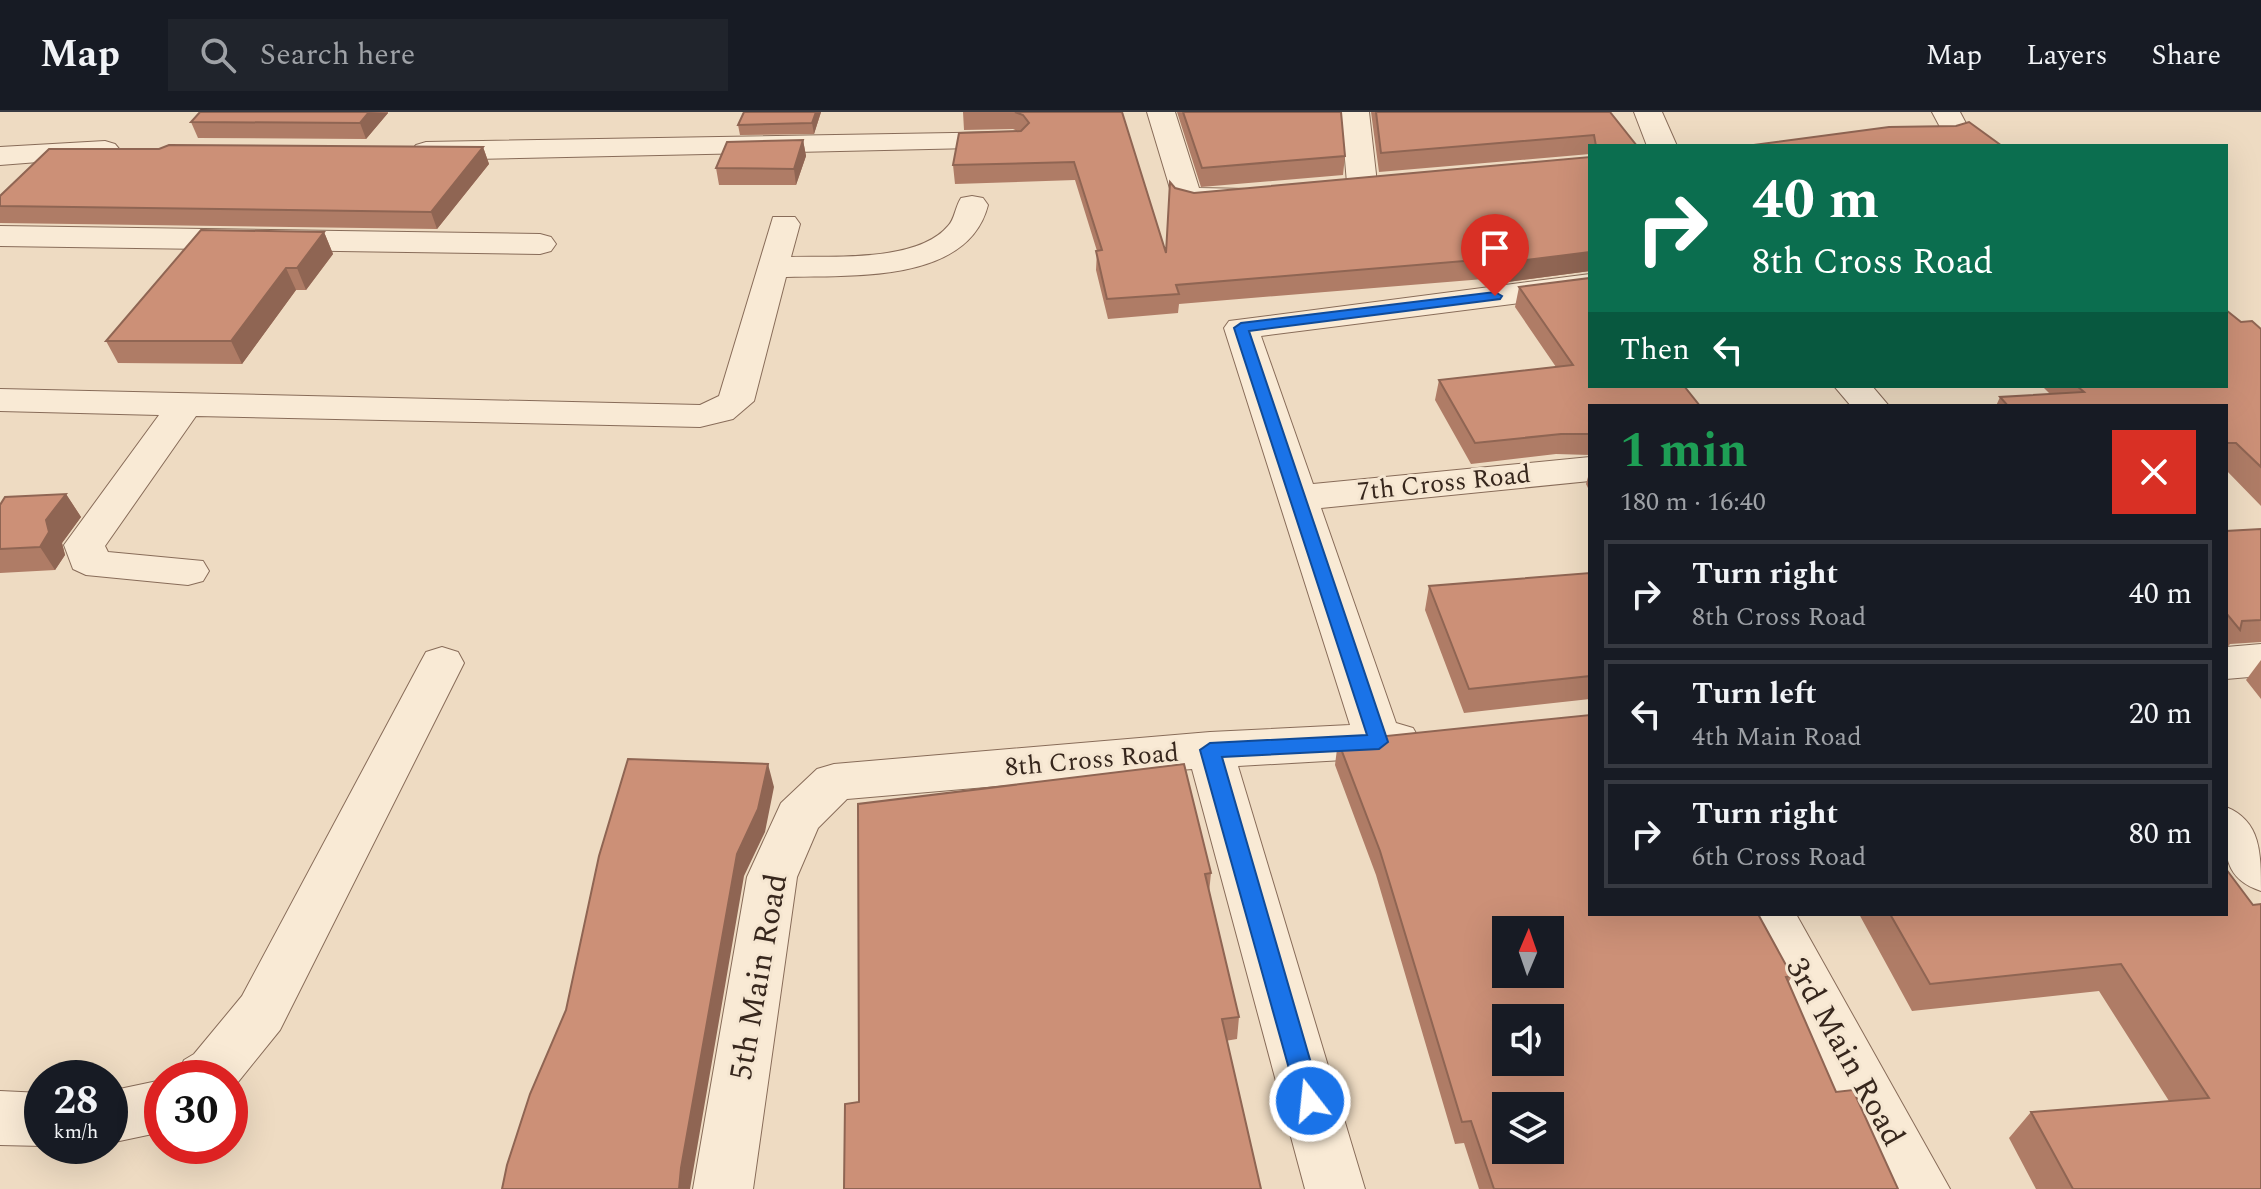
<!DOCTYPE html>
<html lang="en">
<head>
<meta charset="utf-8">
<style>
	body { margin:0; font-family:Spectral,serif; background:#20242c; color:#f1f3f6; height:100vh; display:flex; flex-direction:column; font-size:30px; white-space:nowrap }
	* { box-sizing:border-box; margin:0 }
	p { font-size:26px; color:#9ea1a6 }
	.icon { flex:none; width:44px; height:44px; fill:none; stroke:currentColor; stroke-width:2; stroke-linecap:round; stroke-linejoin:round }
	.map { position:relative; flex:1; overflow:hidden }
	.sheet { position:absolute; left:1588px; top:292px; width:640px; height:512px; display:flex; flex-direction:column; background:#171b24; border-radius:0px; box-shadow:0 8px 32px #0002 }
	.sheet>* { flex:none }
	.top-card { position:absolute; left:1588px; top:32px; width:640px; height:244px; border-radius:0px; box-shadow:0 8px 32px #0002; background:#0b6e4f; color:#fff; overflow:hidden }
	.needle { width:52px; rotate:2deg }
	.buttons { position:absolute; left:1492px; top:804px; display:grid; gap:16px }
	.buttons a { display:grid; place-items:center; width:72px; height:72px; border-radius:0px; background:#171b24; box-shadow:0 8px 32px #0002; font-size:40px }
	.speed { position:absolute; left:24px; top:948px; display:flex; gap:16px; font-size:40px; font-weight:700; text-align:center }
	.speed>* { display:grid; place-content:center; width:104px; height:104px; border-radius:50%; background:#171b24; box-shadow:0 8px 32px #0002; line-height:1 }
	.speed small { font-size:20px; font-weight:400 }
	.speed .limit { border:12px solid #d22; background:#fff; color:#111 }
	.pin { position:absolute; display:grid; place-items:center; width:68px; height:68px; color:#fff; margin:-82px -34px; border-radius:50% 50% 50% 0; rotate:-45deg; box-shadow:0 0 8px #0007 }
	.pin .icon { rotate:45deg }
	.me { position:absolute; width:88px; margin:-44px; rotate:344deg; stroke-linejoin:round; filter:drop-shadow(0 0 6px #0008) }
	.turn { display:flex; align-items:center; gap:28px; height:168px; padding:0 32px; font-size:36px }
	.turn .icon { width:104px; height:104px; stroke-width:2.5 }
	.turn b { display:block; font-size:56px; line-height:68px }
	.then { display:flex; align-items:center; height:76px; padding:0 32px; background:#0003; gap:16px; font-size:30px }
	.round { display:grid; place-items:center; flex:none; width:84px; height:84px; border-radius:0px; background:#20242c }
	.summary { display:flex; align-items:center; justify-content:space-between; height:136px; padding:0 32px }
	h1 { font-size:48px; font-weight:700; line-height:60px; color:#1e9e55 }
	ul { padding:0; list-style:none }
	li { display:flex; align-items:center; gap:24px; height:108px; margin:0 16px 12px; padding:0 16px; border:4px solid #363941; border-radius:0px }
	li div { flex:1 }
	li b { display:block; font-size:30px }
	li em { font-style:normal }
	header { display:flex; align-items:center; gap:48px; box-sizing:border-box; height:112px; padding:0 40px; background:#171b24; border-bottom:2px solid #363941 }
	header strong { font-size:38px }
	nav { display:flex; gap:44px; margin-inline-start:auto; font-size:28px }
	.search { width:560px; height:72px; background:#20242c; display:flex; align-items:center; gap:20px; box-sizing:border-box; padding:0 28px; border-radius:0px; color:#9ea1a6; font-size:30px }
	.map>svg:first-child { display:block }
</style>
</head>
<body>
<header>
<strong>Map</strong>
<div class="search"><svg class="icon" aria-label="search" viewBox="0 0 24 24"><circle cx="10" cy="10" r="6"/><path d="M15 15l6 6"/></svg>Search here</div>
<nav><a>Map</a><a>Layers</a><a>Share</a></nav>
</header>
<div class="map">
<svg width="2261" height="1077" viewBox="0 0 2261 1077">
	<rect width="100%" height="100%" fill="#eedbc2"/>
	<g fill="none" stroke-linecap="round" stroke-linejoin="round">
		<!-- street casing -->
		<g stroke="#886c59" stroke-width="2">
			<path id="street" d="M1147 0H1175L1199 76 1248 77 1252 84 1248 91 1186 95 1175 93Z
				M1341 0H1369L1377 71 1373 77H1351L1347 71Z
				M1634 0H1662L1677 34H1647Z
				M1932 0H1960L1969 17 1958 29 1948 32 1821 34 1826 28 1836 25 1940 15Z
				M1012 20 1022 23 1027 29 1022 35 426 48 416 45 411 39 416 33 426 30Z
				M105 29 115 32 120 38 115 44 0 53V35Z
				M972 84 983 86 988 93C968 172 851 163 786 165L754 289 733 307 700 315 196 304 105 434 108 440 203 449 209 459 203 469 188 473 86 463 73 457 64 433 159 303 0 299V277L700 293 719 284 773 105H795L800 112 791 145C834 144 918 150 948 114 955 107 955 95 961 86Z
				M0 114 540 122 551 125 556 132 551 139 540 142 0 134Z
				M1590 162V182L1261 224 1313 372 1590 345V369L1321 396 1396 611 1413 616 1420 628 1413 640 1397 645 1238 654 1365 1077H1305L1192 657 847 687 818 716 797 765 753 1077H693L747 765 781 691 817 657 834 652 1210 620 1350 613 1224 216 1229 209Z
				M1834 274H1872L1889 294H1851Z
				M2261 532V564L2226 567V535Z
				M442 535 458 540 464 551 280 918 230 980V966H176L184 948 194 942 242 884 420 551 426 540Z
				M2226 695C2261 709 2261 741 2261 779 2218 765 2226 733 2226 695Z
				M1743 802H1796L1950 1077H1888Z
				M162 968V1020L110 1031V979Z
				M0 979 42 981 43 1034 0 1033Z"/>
		</g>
		<!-- street -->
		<use href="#street" fill="#f9ead5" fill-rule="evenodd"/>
	</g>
	<!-- wall -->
	<path fill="#af7c66" d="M200 0H388V1L366 27 198 26 191 10Z
		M821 0 814 22 740 23 738 13Z
		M963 0H1122L1166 141 1175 76 1194 81 1590 45V159L1500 171 1496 166 1179 192 1178 201 1108 207 1096 158 1097 139 1075 68 955 72 953 53 1020 20 1013 17 964 18Z
		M1177 0H1341L1345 44 1343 63 1201 75Z
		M1371 0H1610L1637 34H1590V44V42L1379 60Z
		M803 28 806 44 796 73H719L716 56Z
		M483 35 489 52 437 117 0 111V94Z
		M324 120 333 142 306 178H296L242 252 118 251 106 229Z
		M1590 166V343L1556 342 1471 352 1435 288 1439 268 1556 255 1515 195 1519 175Z
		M2241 210 2261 217V394L2226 358V294H1996L2000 285 2050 282 2042 274H2226Z
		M1590 358V380L1586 372Z
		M66 382 81 405 62 431 65 443 55 458 0 461V393Z
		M2261 417V530L2230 532 2226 537V419Z
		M1590 461V587L1464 601 1425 498 1429 474Z
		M2261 548V587L2246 568Z
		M1338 629 1792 864 1788 871 1836 980 1898 1077H1479L1464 1031 1455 1032 1376 763 1335 653Z
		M858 692 1211 761 1209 781 1239 905 1237 927 859 990Z
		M1859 802H2226L2261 1077H2036L2009 1026 2031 1000 2169 989 2099 879 1912 899Z"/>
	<!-- shaded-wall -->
	<path fill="#8f6553" d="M369 0 388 1 366 27 360 11Z
		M816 0H821L814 22 812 11Z
		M803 28 806 44 796 73 794 57Z
		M483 35 489 52 437 117 431 100Z
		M324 120 333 142 306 178 297 156Z
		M1590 140V159L1500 171 1503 151Z
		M286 156 296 178 242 252 231 229Z
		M66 382 81 405 62 431 65 443 55 458 40 435 46 408Z
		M768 652 774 675 765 720 744 764 690 1077H679L681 1056 737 742Z"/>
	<!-- building -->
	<path fill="#cc9077" stroke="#8f6553" stroke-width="2" fill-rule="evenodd" d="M200 0H369L360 11 191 10Z
		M744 0H816L812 11 738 13Z
		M1015 0H1122L1166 141 1170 70 1175 76 1194 81 1590 45V140L1503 151 1500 146 1176 173 1179 182 1107 187 1096 139 1102 138 1074 50 953 53 959 21 1021 19 1029 11 1023 3Z
		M1183 0H1341L1345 44 1202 56Z
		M1376 0H1610L1637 34H1596L1594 23 1381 41Z
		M1969 10 2002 34H1746L1889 15 1956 14Z
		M803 28 794 57 716 56 727 30Z
		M169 33 483 35 431 100 0 94V84L49 37H159Z
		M201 118 324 120 297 156H286L231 229H106Z
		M1590 166V274H1684L1700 294H1590V322H1561L1475 331 1439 268 1573 253 1519 175Z
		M2226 198 2241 210 2252 209 2261 217V355L2236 331H2226V294H2008L2000 285 2084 280 2077 274H2226Z
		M66 382 46 408 49 420 40 435 0 437V393L5 385Z
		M2261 417V508L2242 509 2240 518 2226 501V419Z
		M1590 461V564L1469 577 1429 474Z
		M1590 603V802H1758L1792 864 1786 865 1836 980 1853 978 1898 1077H1494L1471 1009 1462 1010 1380 739 1338 629ZM1506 818H1550V862H1506ZM1506 906H1550V950H1506ZM1506 994H1550V1038H1506Z
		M628 647 768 652 758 697 737 742 681 1056 679 1077H502L507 1053 530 982 566 898 599 744Z
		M1184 652 1211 761 1205 762 1239 905 1222 907 1261 1077H844L845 992 859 990 858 692Z
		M2226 757 2253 793 2261 792V1077H2073L2031 1000 2209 986 2121 852 1930 872 1890 802H2226Z"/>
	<!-- route -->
	<path fill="#1a73e8" stroke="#114b97" stroke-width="2" d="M1495 180 1502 184 1500 187 1249 219 1388 630 1379 637 1222 645 1322 989 1319 997 1310 1000 1302 997 1298 989 1200 638 1210 631 1367 623 1234 216 1241 211Z"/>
	<g text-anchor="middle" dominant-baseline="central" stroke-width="6" stroke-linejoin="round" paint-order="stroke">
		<!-- street labels -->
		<g font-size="26" fill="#37271d" stroke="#f5e6d1">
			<text transform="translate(1444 371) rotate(-6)">7th Cross Road</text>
			<text transform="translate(1092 648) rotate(-5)">8th Cross Road</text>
		</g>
		<!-- near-street labels -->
		<g font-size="32" fill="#37271d" stroke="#f5e6d1">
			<text transform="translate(759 865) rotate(-80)">5th Main Road</text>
			<text transform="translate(1845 940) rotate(61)">3rd Main Road</text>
		</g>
	</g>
</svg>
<div class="buttons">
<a><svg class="needle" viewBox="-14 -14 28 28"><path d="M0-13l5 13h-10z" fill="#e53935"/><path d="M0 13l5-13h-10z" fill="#9ea1a6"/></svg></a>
<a><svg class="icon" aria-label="sound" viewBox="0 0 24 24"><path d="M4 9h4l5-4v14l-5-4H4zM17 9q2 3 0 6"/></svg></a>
<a><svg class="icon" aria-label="layers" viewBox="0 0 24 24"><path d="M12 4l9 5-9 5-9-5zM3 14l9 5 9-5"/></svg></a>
</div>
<div class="speed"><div>28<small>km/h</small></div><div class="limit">30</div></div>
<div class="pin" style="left:1495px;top:184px;background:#d93025"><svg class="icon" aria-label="arrive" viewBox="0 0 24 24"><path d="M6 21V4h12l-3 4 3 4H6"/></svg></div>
<svg class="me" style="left:1310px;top:989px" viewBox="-20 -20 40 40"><circle r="17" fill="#1a73e8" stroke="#fff" stroke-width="3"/><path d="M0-11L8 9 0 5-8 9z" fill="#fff"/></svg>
<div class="top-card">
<div class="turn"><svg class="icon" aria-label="right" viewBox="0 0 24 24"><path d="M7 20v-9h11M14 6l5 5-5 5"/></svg><div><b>40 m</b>8th Cross Road</div></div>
<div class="then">Then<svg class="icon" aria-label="left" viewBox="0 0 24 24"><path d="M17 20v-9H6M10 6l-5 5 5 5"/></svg></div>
</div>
<section class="sheet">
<div class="summary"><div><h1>1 min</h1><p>180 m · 16:40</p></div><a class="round" style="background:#d93025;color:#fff"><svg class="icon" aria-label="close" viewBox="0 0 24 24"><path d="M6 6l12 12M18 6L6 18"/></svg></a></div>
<ul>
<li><svg class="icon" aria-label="right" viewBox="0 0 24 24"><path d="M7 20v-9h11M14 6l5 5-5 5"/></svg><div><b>Turn right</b><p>8th Cross Road</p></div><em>40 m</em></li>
<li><svg class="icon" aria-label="left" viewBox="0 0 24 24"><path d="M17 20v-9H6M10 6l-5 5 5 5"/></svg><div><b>Turn left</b><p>4th Main Road</p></div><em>20 m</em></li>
<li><svg class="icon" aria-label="right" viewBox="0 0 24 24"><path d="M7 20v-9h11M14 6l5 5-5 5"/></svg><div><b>Turn right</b><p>6th Cross Road</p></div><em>80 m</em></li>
</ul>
</section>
</div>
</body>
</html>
